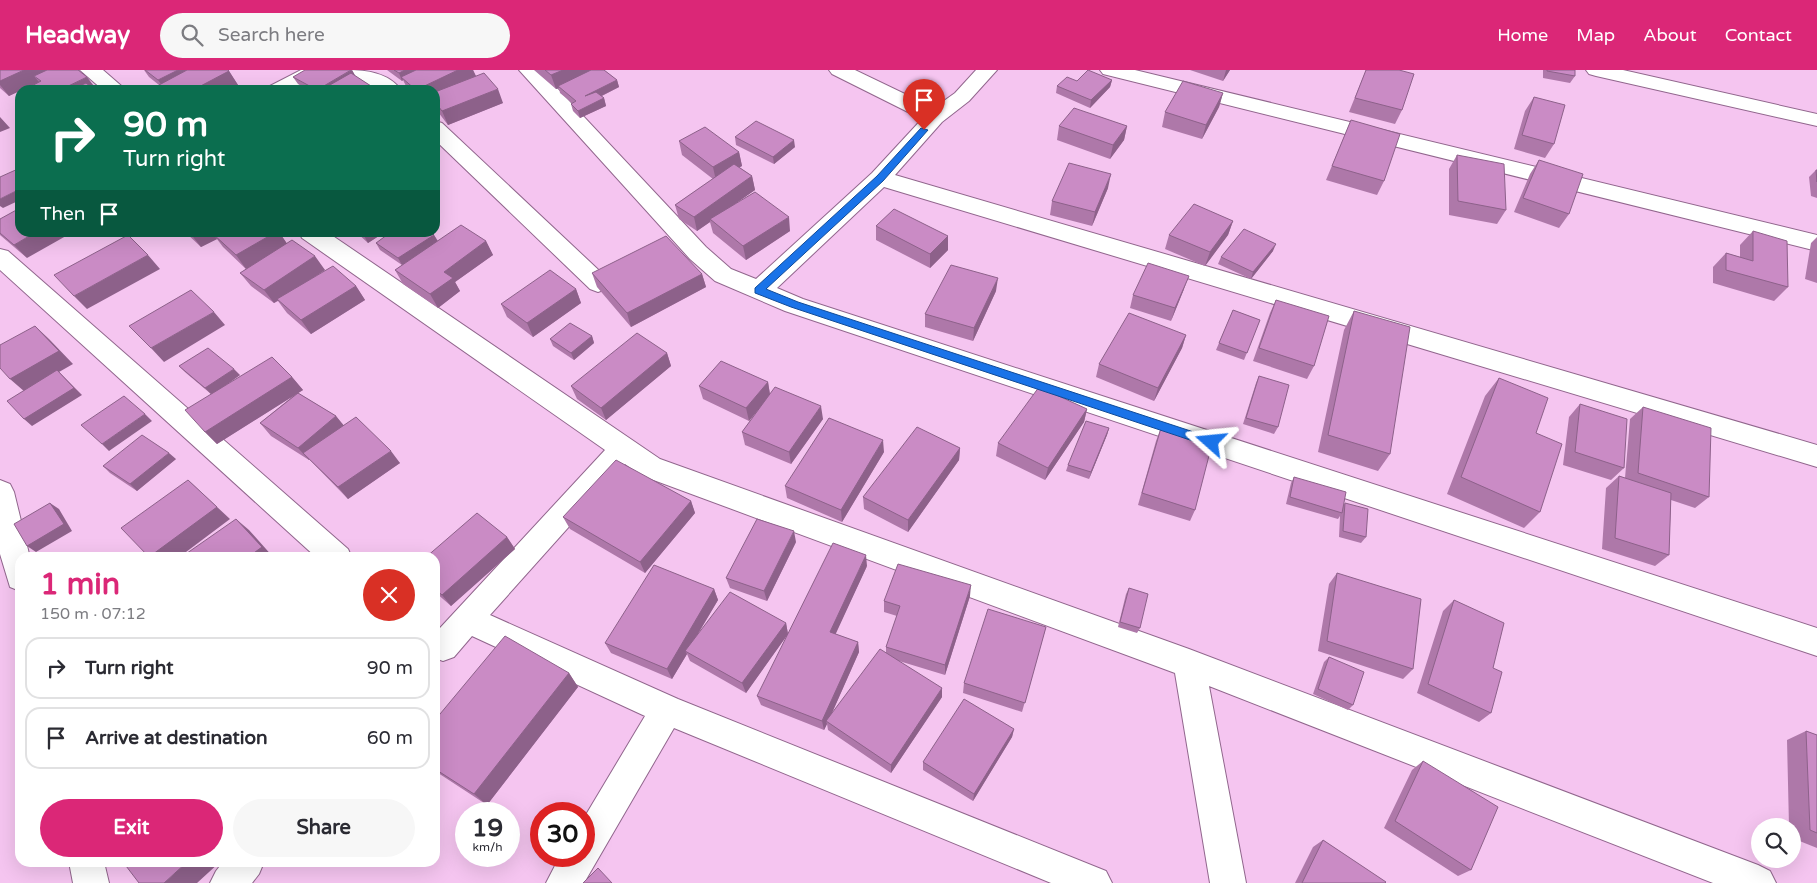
<!DOCTYPE html>
<html lang="en">
<head>
<meta charset="utf-8">
<style>
	body { margin:0; font-family:"Varela Round",sans-serif; background:#f7f7f7; color:#2b2b33; height:100vh; display:flex; flex-direction:column; font-size:19px; white-space:nowrap }
	* { box-sizing:border-box; margin:0 }
	p { font-size:16px; color:#7c7c81 }
	.icon { flex:none; width:28px; height:28px; fill:none; stroke:currentColor; stroke-width:2; stroke-linecap:round; stroke-linejoin:round }
	.map { position:relative; flex:1; overflow:hidden }
	.details { position:absolute; left:15px; top:482px; width:425px; height:315px; display:flex; flex-direction:column; background:#fff; border-radius:15px; box-shadow:0 5px 20px #0002 }
	.details>* { flex:none }
	.top-card { position:absolute; left:15px; top:15px; width:425px; height:152px; border-radius:15px; box-shadow:0 5px 20px #0002; background:#0b6e4f; color:#fff; overflow:hidden }
	.tools { position:absolute; left:1751px; top:748px; display:grid; gap:10px }
	.tools a { display:grid; place-items:center; width:50px; height:50px; border-radius:50%; background:#fff; box-shadow:0 5px 20px #0002; font-size:25px }
	.speed { position:absolute; left:455px; top:732px; display:flex; gap:10px; font-size:25px; font-weight:700; text-align:center }
	.speed>* { display:grid; place-content:center; width:65px; height:65px; border-radius:50%; background:#fff; box-shadow:0 5px 20px #0002; line-height:1 }
	.speed small { font-size:12px; font-weight:400 }
	.speed .limit { border:8px solid #d22; background:#fff; color:#111 }
	.pin { position:absolute; display:grid; place-items:center; width:42px; height:42px; color:#fff; margin:-51px -21px; border-radius:50% 50% 50% 0; rotate:-45deg; box-shadow:0 0 5px #0007 }
	.pin .icon { rotate:45deg }
	.me { position:absolute; width:55px; margin:-28px; rotate:288deg; stroke-linejoin:round; filter:drop-shadow(0 0 4px #0008) }
	.turn { display:flex; align-items:center; gap:18px; height:105px; padding:0 25px; font-size:22px }
	.turn .icon { width:65px; height:65px; stroke-width:2.5 }
	.turn b { display:block; font-size:35px; line-height:42px }
	.then { display:flex; align-items:center; height:48px; padding:0 25px; background:#0003; gap:10px; font-size:19px }
	.round { display:grid; place-items:center; flex:none; width:52px; height:52px; border-radius:26px; background:#f7f7f7 }
	.overview { display:flex; align-items:center; justify-content:space-between; height:85px; padding:0 25px }
	h1 { font-size:30px; font-weight:700; line-height:38px; color:#db2777 }
	.primary-button { display:flex; gap:10px; margin-top:auto; padding:10px 25px }
	.primary-button a { flex:1; height:58px; border-radius:30px; background:#db2777; color:#fff; font-size:20px; font-weight:700; line-height:58px; text-align:center }
	.primary-button a+a { background:#f7f7f7; color:#2b2b33 }
	ul { padding:0; list-style:none }
	li { display:flex; align-items:center; gap:15px; height:62px; margin:0 10px 8px; padding:0 15px; border:2px solid #e1e1e2; border-radius:15px }
	li div { flex:1 }
	li b { display:block; font-size:19px }
	li em { font-style:normal }
	header { display:flex; align-items:center; gap:30px; box-sizing:border-box; height:70px; padding:0 25px; background:#db2777; color:#fff }
	header strong { font-size:24px }
	nav { display:flex; gap:28px; margin-inline-start:auto; font-size:18px }
	.search { width:350px; height:45px; background:#f7f7f7; display:flex; align-items:center; gap:12px; box-sizing:border-box; padding:0 18px; border-radius:28px; color:#7c7c81; font-size:19px }
	.map>svg:first-child { display:block }
</style>
</head>
<body>
<header>
<strong>Headway</strong>
<div class="search"><svg class="icon" aria-label="search" viewBox="0 0 24 24"><circle cx="10" cy="10" r="6"/><path d="M15 15l6 6"/></svg>Search here</div>
<nav><a>Home</a><a>Map</a><a>About</a><a>Contact</a></nav>
</header>
<div class="map">
<svg width="1817" height="813" viewBox="0 0 1817 813">
	<rect width="100%" height="100%" fill="#f5c5f0"/>
	<g fill="none" stroke-linecap="round" stroke-linejoin="round">
		<!-- minor casing -->
		<g stroke="#91668d" stroke-width="2">
			<path id="minor" d="M80 0H103L126 20H103Z
				M301 0H326L323 4 293 20H267L270 16Z
				M348 0C367 0 389 3 401 20 382 20 360 18 348 0Z
				M519 0H540L706 177 731 199 756 209 872 103 922 49 832 4 829 0H855L934 38 955 23 976 0H997L969 31 942 52 895 105 1817 375V397L884 117 777 218 803 229 1817 558V586L785 241 715 211 690 189Z
				M1100 0H1135L1817 165V181L1103 4Z
				M1586 0H1623L1817 44V56L1596 6 1589 4Z
				M435 51 442 53 606 207 610 213 606 219 598 222 590 219 435 70Z
				M299 162H327L660 389 1189 579 1758 795 1770 801 1776 813H1713L1209 616 1246 813H1210L1175 603 640 405 625 394 490 545 678 629 1106 801 1112 813H1051L674 658 584 813H546L560 786H584V748L645 646 472 566 454 587 443 591 435 588V556L440 558 605 380 302 168Z
				M0 179 8 181 348 479 352 488H317L0 200Z
				M0 410 10 414 14 422 30 488H20V521L10 517 0 484Z
				M69 792H104L109 813H73Z
				M223 792H264L259 804 252 813H210L216 801Z"/>
		</g>
		<!-- minor -->
		<use href="#minor" fill="#fff" fill-rule="evenodd"/>
	</g>
	<!-- wall -->
	<path fill="#ae78a9" d="M0 0 97 20 36 14 23 20H20L9 26 0 18Z
		M144 0 229 1 238 15 228 20H162L159 15 149 7Z
		M352 0 355 6 371 16 374 20H308L298 14 293 7Z
		M387 0H473L476 7 503 33 448 55 435 38V20H408L403 10 402 11Z
		M534 0H604L617 10 619 17 602 26 604 28 606 36 580 48 573 41 571 34 572 33 560 23 559 18 556 19Z
		M1190 0H1230L1223 11Z
		M1366 0 1402 40 1395 54 1349 42Z
		M1543 0H1575V6L1570 13 1543 8Z
		M1112 10 1110 17 1090 38 1056 23 1057 16 1077 11Z
		M1223 23 1219 37 1202 69 1162 57 1165 42Z
		M1534 27 1554 74 1545 88 1514 79 1525 41Z
		M1351 50 1384 111 1377 125 1326 110Z
		M1059 56H1127L1124 70 1110 89 1057 70Z
		M735 67 795 77 774 94 736 75Z
		M679 71 739 82 742 96 739 97 752 106 755 120 733 135 790 161 746 190 713 163 710 152 697 161 679 149 675 135 713 109 682 85Z
		M1457 85 1506 140 1497 154 1449 145V99Z
		M1539 90 1569 144 1559 158 1514 142 1530 104Z
		M1816 100H1817V128L1811 126 1809 107Z
		M1108 118 1092 156 1050 145 1052 131Z
		M0 149 27 188 0 165Z
		M1233 151 1228 165 1205 196 1165 179 1169 165Z
		M876 156 948 180 930 198 876 170Z
		M1753 161 1788 217 1774 231 1713 213V197L1726 183 1740 187V175Z
		M185 162H279L287 174 325 200 310 210 356 216 365 230 311 264 287 243 278 231 274 233 251 216 240 203 246 199 223 177 217 169 201 177Z
		M356 162H385L368 173Z
		M434 165 438 171H486L493 185 455 212 460 221 438 238 403 214 395 200 402 195 380 180 376 173Z
		M1817 167V213L1805 209 1811 173Z
		M1273 181 1251 209 1218 194 1221 187Z
		M592 203 702 204 706 217 631 257 597 217Z
		M576 219 581 233 533 267 507 247 501 234Z
		M1184 219 1171 251 1130 238 1133 225Z
		M996 221 973 271 925 257V244Z
		M1276 230 1314 296 1307 309 1253 291 1270 243Z
		M1233 240 1260 250 1244 290 1216 280Z
		M1354 241 1390 384 1378 401 1318 382 1344 260Z
		M1186 265 1182 278 1154 331 1096 307 1099 294Z
		M592 266 594 273 574 290 553 276 550 269Z
		M667 283 671 296 606 350 577 329 571 316Z
		M179 296 240 305 222 318 292 307 303 320 298 323 336 346 343 356 400 393 348 429 309 389V390L271 366 260 353 293 326 217 374 205 362 211 324 186 303Z
		M1259 306 1278 357 1274 364 1243 354 1256 313Z
		M1499 308 1536 363 1540 442 1524 458 1447 424 1485 326Z
		M768 312 770 324 823 349 791 394 745 375 742 362 759 339 749 351 703 329 699 316Z
		M1580 334 1624 398 1611 410 1563 395 1569 347Z
		M1643 337 1709 427 1695 438 1671 430 1669 485 1655 496 1602 479 1606 418 1619 406 1625 408 1630 349Z
		M1087 339 1084 352 1045 410 996 386 998 373Z
		M1109 358 1107 365 1089 409 1066 401 1068 395Z
		M1161 358 1195 440 1190 451 1138 435 1156 371Z
		M960 378 959 390 908 462 864 439 863 427Z
		M884 382 842 452 787 428 785 416Z
		M176 389 137 421 110 403 103 396Z
		M1294 407 1343 436 1345 433 1366 467 1361 473 1339 467 1340 446 1338 449 1286 434 1291 413Z
		M691 431 695 443 645 503 570 459 563 447Z
		M507 467 515 479 451 536 435 522V488Z
		M796 472 767 531 730 518 726 508Z
		M867 496 835 564 858 572 859 582 831 645 886 583V577L897 546 884 542V531L970 526 945 605 899 591 942 627 891 703 828 660 827 654 824 660 761 635 757 626Z
		M1337 503 1413 599 1403 609 1318 581 1329 514Z
		M1129 518 1140 558 1137 563 1118 557 1126 524Z
		M714 519 718 530 698 564 786 553 788 564 746 623 690 591 687 584 672 609 611 583 605 573Z
		M1454 530 1493 598 1491 643 1479 652 1417 623 1443 541Z
		M1046 557 1022 642 963 623 964 613Z
		M1329 587 1353 635 1348 640 1313 624 1324 592Z
		M569 603 578 617 487 735 435 701V650Z
		M1014 659 1012 667 973 731 923 700V692Z
		M1806 661 1817 665V778L1792 768V756H1789L1787 670Z
		M1423 691 1471 800 1458 806 1384 758 1412 700Z
		M1323 770 1385 813H1295L1313 777Z"/>
	<!-- shaded-wall -->
	<path fill="#8d618a" d="M24 0H67L34 6 39 12 23 20H20V21L9 26 0 15V11Z
		M178 0H198L163 17 158 10Z
		M352 0 356 7 334 20H317Z
		M405 0H423L401 7 403 10 402 11 399 3Z
		M458 0H473L477 8 435 28V20H416Z
		M563 0H598L558 16 559 18 556 19 551 5Z
		M1226 0H1230L1223 11Z
		M229 1 238 15 228 20H193Z
		M87 7 97 20H60Z
		M617 10 619 17 587 33 585 26Z
		M1112 10 1110 17 1090 38 1091 30Z
		M371 16 374 20H364Z
		M498 19 503 33 448 55 442 41Z
		M1223 23 1219 37 1202 69 1206 55Z
		M604 28 606 36 580 48 578 41Z
		M0 47 10 58 0 62Z
		M1127 56 1124 70 1110 89 1113 75Z
		M794 70 795 77 774 94 773 87Z
		M739 82 742 96 716 111 713 97Z
		M1111 104 1108 118 1092 156 1095 142Z
		M752 106 755 120 711 151 710 149V152L697 161 694 147Z
		M20 119V130L3 138 0 136V129Z
		M789 147 790 161 746 190 743 176Z
		M1233 151 1228 165 1205 196 1210 182Z
		M36 162H73L27 188 14 175Z
		M192 162H228L213 164 217 169 201 177 190 163Z
		M276 162H279L288 175 246 199 236 185Z
		M362 162H385L368 173Z
		M434 165 438 172 402 195 398 188Z
		M948 166V180L930 198V184Z
		M486 171 493 185 455 212 460 221 438 238 430 224 444 202Z
		M1276 174 1273 181 1251 209 1253 202Z
		M148 185 160 199 87 239 74 226Z
		M315 186 325 200 274 233 264 220Z
		M702 204 706 217 631 257 627 243Z
		M1189 206 1184 219 1171 251 1175 238Z
		M998 208 996 221 973 271 974 258Z
		M356 216 365 230 311 264 301 250Z
		M576 219 581 233 533 267 527 253Z
		M214 242 225 255 164 292 151 278Z
		M35 256 49 269 73 294 59 302 82 325 32 356 24 349 25 322 10 309Z
		M1186 265 1182 278 1154 331 1158 318Z
		M592 266 594 273 574 290 571 283Z
		M667 283 671 296 606 350 601 338Z
		M234 299 240 305 212 325 205 318Z
		M292 307 303 320 217 374 205 362Z
		M768 312 770 325 749 351 746 338Z
		M821 336 823 349 791 394 789 382Z
		M1087 339 1084 352 1045 410 1048 398Z
		M145 344 152 351 109 381 102 374Z
		M336 346 346 358 303 383 309 389V390L298 378Z
		M1109 358 1107 365 1089 409 1091 402Z
		M883 370 884 382 842 452 841 440Z
		M960 378 959 390 908 462V450Z
		M391 381 400 393 348 429 338 417Z
		M169 383 176 389 137 421 130 414Z
		M188 410 230 449 178 488H150L149 487Z
		M691 431 695 443 645 503 640 492Z
		M50 433 59 439 72 461 36 482 27 476Z
		M236 449 249 460 274 488H247Z
		M794 461 796 472 767 531 764 521Z
		M507 467 515 479 451 536 442 525Z
		M866 485 867 496 832 572 830 562Z
		M971 515 970 526 945 605V595Z
		M714 519 718 530 687 582 685 581 687 584 672 609 667 599Z
		M786 553 788 564 746 623 742 613Z
		M858 572 859 582 828 652 826 651 827 654 824 660 822 651Z
		M569 603 578 617 487 735 474 724Z
		M942 618V627L891 703V695Z
		M1014 659 1012 667 973 731 974 724Z
		M187 792H220L197 813H164Z"/>
	<!-- building -->
	<path fill="#ca8bc5" stroke="#8d618a" d="M0 0H24L0 11Z
		M47 0H78L87 7 60 20H24L41 11 34 6Z
		M145 0H178L158 10Z
		M187 0H228L229 1 193 20H167L159 15Z
		M305 0H351L317 20 293 7Z
		M394 0H405L399 3Z
		M416 0H458L416 20 401 7Z
		M545 0H563L551 5Z
		M591 0H604L617 10 585 26 596 22 604 28 578 41 571 34 576 31 558 16Z
		M1088 0 1112 10 1091 30 1057 16 1067 7 1077 11Z
		M1366 0H1399L1414 4 1402 40 1355 28Z
		M1547 0H1575V6L1547 1Z
		M351 3 371 16 364 20H321Z
		M484 3 498 19 442 41 435 32V22Z
		M1183 11 1223 23 1206 55 1165 42Z
		M86 13 95 20H71Z
		M1534 27 1565 35 1554 74 1522 65Z
		M1074 38 1127 56 1113 75 1059 56Z
		M1351 50 1400 64 1384 111 1332 96Z
		M756 51 794 70 773 87 735 67Z
		M705 57 739 82 713 97 679 71Z
		M1457 85 1504 94 1506 140 1458 131Z
		M1539 90 1583 104 1569 144 1523 128Z
		M1069 93 1111 104 1095 142 1052 131Z
		M734 94 752 106 694 147 675 135Z
		M20 98V119L0 129V107Z
		M1816 100H1817V112Z
		M755 122 789 147 743 176 710 149Z
		M1194 134 1233 151 1210 182 1169 165Z
		M20 138V162H36L14 175 0 163V149Z
		M894 139 948 166 930 184 876 156Z
		M461 155 486 171 444 202 453 208 430 224 395 200Z
		M1244 159 1276 174 1253 202 1221 187Z
		M1753 161 1787 171 1788 217 1726 200V183L1753 191Z
		M215 162H276L236 185 213 164Z
		M391 162H431L434 165 398 188 376 173Z
		M128 165 148 185 74 226 54 205Z
		M666 166 702 204 627 243 592 203Z
		M292 170 315 186 264 220 240 203Z
		M1148 193 1189 206 1175 238 1133 225Z
		M951 195 998 208 974 258 925 244Z
		M333 196 356 216 301 250 277 229Z
		M550 200 576 219 527 253 501 234Z
		M191 220 214 242 151 278 129 256Z
		M1276 230 1329 246 1314 296 1259 278Z
		M1233 240 1260 250 1247 283 1219 273Z
		M1354 241 1410 257 1390 384 1328 365Z
		M1129 243 1186 265 1158 318 1099 294Z
		M570 253 592 266 571 283 550 269Z
		M35 256 59 281 10 309 0 298V275Z
		M637 263 667 283 601 338 571 316Z
		M208 278 234 299 205 318 179 296Z
		M272 287 292 307 205 362 185 340Z
		M721 291 768 312 746 338 699 316Z
		M57 300 74 318 24 349 7 331Z
		M1259 306 1289 315 1278 357 1246 348Z
		M1499 308 1548 328 1536 363 1562 374 1540 442 1461 407Z
		M775 317 821 336 789 382 742 362Z
		M1039 317 1087 339 1048 398 998 373Z
		M298 323 336 346 298 378 260 353Z
		M124 326 145 344 102 374 81 355Z
		M1580 334 1627 349 1624 398 1575 382Z
		M1643 337 1711 358 1709 427 1638 403Z
		M356 347 391 381 338 417 303 383Z
		M829 348 883 370 841 440 785 416Z
		M1086 351 1109 358 1091 402 1068 395Z
		M917 357 960 378 908 450 863 427Z
		M1161 358 1212 374 1195 440 1142 423Z
		M142 365 169 383 130 414 103 396Z
		M616 390 691 431 640 492 563 447Z
		M1619 406 1671 423 1669 485 1615 468Z
		M1294 407 1346 422 1342 443 1290 427Z
		M188 410 217 437 149 487 121 458Z
		M50 433 64 454 27 476 14 454Z
		M1345 433 1368 439 1366 467 1343 461Z
		M477 443 507 467 442 525 435 519V488H425Z
		M236 449 262 477 247 488H180Z
		M757 449 794 461 764 521 726 508Z
		M833 473 866 485 830 562 858 572 822 651 757 626Z
		M898 494 971 515 945 595 886 577 900 536 884 531Z
		M654 495 714 519 667 599 605 573Z
		M1337 503 1421 529 1413 599 1327 571Z
		M1129 518 1148 524 1140 558 1120 552Z
		M730 522 786 553 742 613 685 581Z
		M1454 530 1504 553 1493 598 1502 602 1491 643 1428 614Z
		M988 539 1046 557 1025 633 964 613Z
		M505 566 569 603 474 724 435 699V650Z
		M880 579 942 618 891 695 826 651Z
		M1329 587 1364 602 1353 635 1318 619Z
		M964 629 1014 659 974 724 923 692Z
		M1806 661 1817 665V763L1810 760Z
		M1423 691 1498 737 1471 800 1395 751Z
		M1323 770 1386 812 1385 813H1302Z
		M123 792H187L164 813H139Z
		M598 798 612 813H583Z"/>
	<!-- route -->
	<path fill="#1a73e8" stroke="#114b97" d="M921 58 928 60 883 111 766 219 798 232 1215 369V375L1211 377 791 237 755 223V218L877 106Z"/>
</svg>
<div class="tools">
<a><svg class="icon" aria-label="search" viewBox="0 0 24 24"><circle cx="10" cy="10" r="6"/><path d="M15 15l6 6"/></svg></a>
</div>
<div class="speed"><div>19<small>km/h</small></div><div class="limit">30</div></div>
<div class="pin" style="left:924px;top:60px;background:#d93025"><svg class="icon" aria-label="arrive" viewBox="0 0 24 24"><path d="M6 21V4h12l-3 4 3 4H6"/></svg></div>
<svg class="me" style="left:1211px;top:372px" viewBox="-20 -20 40 40"><path d="M0-17L14 15 0 8-14 15z" fill="#1a73e8" stroke="#fff" stroke-width="4"/></svg>
<div class="top-card">
<div class="turn"><svg class="icon" aria-label="right" viewBox="0 0 24 24"><path d="M7 20v-9h11M14 6l5 5-5 5"/></svg><div><b>90 m</b>Turn right</div></div>
<div class="then">Then<svg class="icon" aria-label="arrive" viewBox="0 0 24 24"><path d="M6 21V4h12l-3 4 3 4H6"/></svg></div>
</div>
<section class="details">
<div class="overview"><div><h1>1 min</h1><p>150 m · 07:12</p></div><a class="round" style="background:#d93025;color:#fff"><svg class="icon" aria-label="close" viewBox="0 0 24 24"><path d="M6 6l12 12M18 6L6 18"/></svg></a></div>
<ul>
<li><svg class="icon" aria-label="right" viewBox="0 0 24 24"><path d="M7 20v-9h11M14 6l5 5-5 5"/></svg><div><b>Turn right</b></div><em>90 m</em></li>
<li><svg class="icon" aria-label="arrive" viewBox="0 0 24 24"><path d="M6 21V4h12l-3 4 3 4H6"/></svg><div><b>Arrive at destination</b></div><em>60 m</em></li>
</ul>
<div class="primary-button"><a>Exit</a><a>Share</a></div>
</section>
</div>
</body>
</html>
